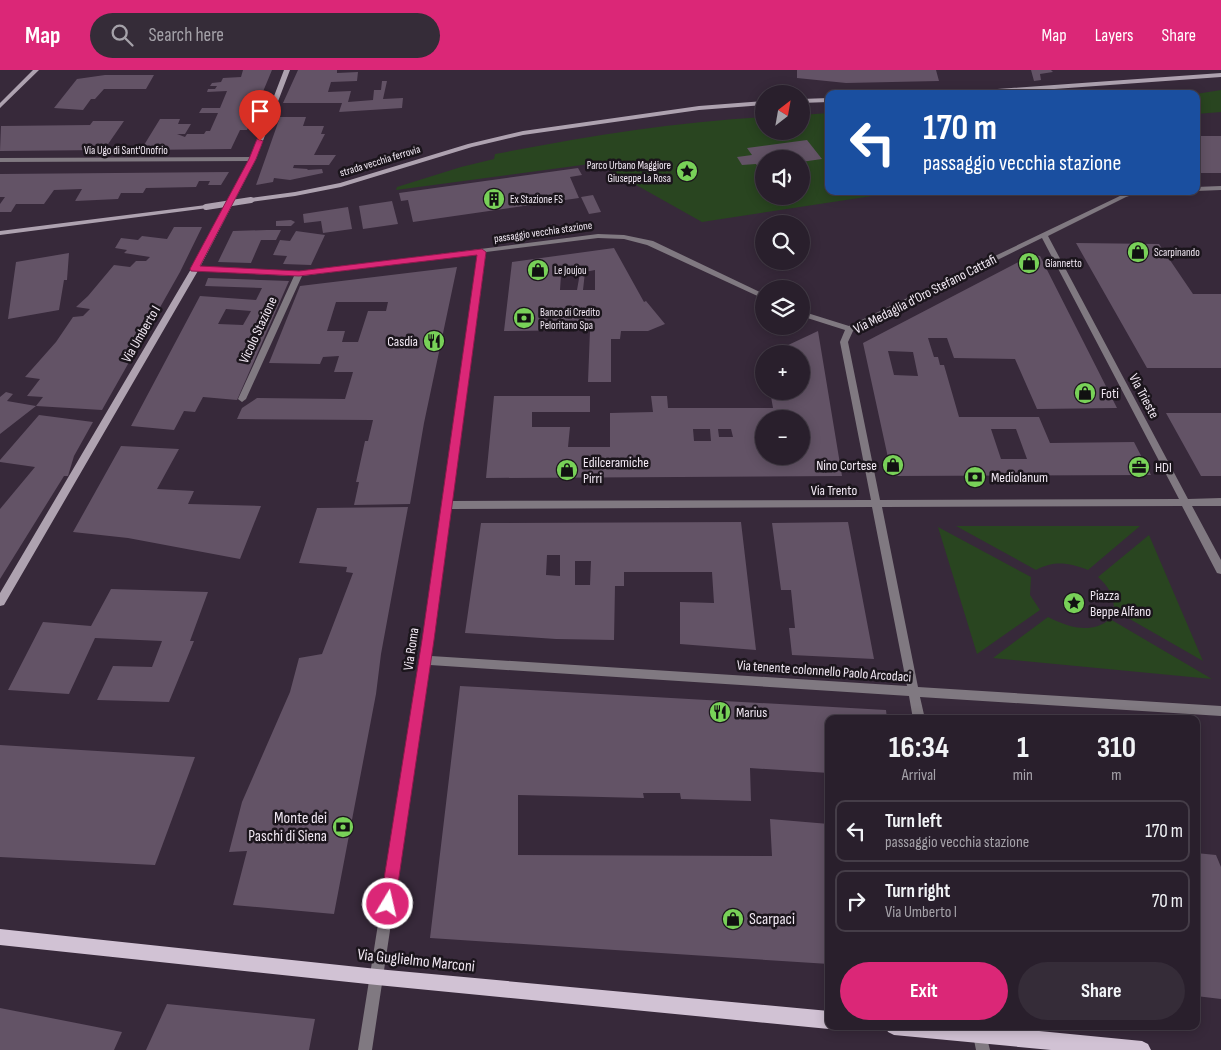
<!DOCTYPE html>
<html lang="en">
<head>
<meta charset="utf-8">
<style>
	body { margin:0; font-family:"Sofia Sans Condensed",sans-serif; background:#352c38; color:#f1f3f6; height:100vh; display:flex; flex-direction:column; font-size:19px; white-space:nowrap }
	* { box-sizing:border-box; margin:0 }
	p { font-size:16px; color:#a5a2a9 }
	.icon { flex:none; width:28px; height:28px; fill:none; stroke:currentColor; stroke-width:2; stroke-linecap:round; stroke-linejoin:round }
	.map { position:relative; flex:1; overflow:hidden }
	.drawer { position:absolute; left:825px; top:645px; width:375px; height:315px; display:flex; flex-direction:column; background:#291f2c; border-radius:10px; box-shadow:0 2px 12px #0003,0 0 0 1px #453d48 }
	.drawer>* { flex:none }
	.banner { position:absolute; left:825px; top:20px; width:375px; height:105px; border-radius:10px; box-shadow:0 2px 12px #0003,0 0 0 1px #453d48; background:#1a4fa0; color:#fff; overflow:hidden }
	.needle { width:32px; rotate:31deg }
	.controls { position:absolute; left:755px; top:15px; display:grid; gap:10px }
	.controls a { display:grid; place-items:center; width:55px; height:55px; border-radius:50%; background:#291f2c; box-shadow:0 2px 12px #0003,0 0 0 1px #453d48; font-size:25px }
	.pin { position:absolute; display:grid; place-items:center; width:42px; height:42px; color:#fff; margin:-51px -21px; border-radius:50% 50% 50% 0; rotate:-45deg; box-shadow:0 0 5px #0007 }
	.pin .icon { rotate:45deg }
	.me { position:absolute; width:55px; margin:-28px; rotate:9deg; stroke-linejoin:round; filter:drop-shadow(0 0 4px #0008) }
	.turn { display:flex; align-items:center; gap:18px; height:105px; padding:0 15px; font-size:22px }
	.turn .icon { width:65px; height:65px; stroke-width:2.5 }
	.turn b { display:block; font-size:35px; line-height:42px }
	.eta { display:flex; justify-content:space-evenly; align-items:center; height:85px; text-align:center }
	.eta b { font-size:30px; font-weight:700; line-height:35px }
	.cta { display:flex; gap:10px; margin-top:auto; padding:10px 15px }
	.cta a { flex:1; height:58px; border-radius:30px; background:#db2777; color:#fff; font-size:20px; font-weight:700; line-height:58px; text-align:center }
	.cta a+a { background:#352c38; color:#f1f3f6 }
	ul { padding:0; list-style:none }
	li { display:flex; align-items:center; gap:15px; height:62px; margin:0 10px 8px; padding:0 5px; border:2px solid #453d48; border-radius:10px }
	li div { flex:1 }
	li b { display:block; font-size:19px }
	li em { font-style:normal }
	header { display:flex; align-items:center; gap:30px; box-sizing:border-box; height:70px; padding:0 25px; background:#db2777; color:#fff }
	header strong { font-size:24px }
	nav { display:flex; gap:28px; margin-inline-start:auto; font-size:18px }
	.search { width:350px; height:45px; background:#352c38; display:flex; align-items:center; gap:12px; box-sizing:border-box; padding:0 18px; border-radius:28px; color:#a5a2a9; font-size:19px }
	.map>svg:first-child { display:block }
</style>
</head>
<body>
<header>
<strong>Map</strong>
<div class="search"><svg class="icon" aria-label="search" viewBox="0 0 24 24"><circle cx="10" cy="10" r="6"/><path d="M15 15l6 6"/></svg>Search here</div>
<nav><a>Map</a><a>Layers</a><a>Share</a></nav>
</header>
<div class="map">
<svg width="1221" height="980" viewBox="0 0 1221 980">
	<rect width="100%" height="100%" fill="#37293a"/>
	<!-- green -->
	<path fill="#294520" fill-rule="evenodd" d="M1221 20V42L1196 44V24Z
		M829 43V121H905L702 152 597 93 396 120 397 117 461 97 494 89 495 84C583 67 674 52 764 47V61H801V45ZM764 89H801V126H764Z
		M956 456H1140L1088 500C1069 493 1055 490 1036 500Z
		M938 457 1031 507 1030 525 1040 540 977 584Z
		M1149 465 1203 591 1114 540C1114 525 1108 516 1098 507Z
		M1048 547C1068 557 1091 565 1110 549L1212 609 993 588Z"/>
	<!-- building -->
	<path fill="#635366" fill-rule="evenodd" d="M243 0H272L247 60H240L231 79 141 80 160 49H180L178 54H191L185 64H177L185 67 187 64H204L206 61H210L218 43H199L202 38H220L227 21 207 22 208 19H215L217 16H210L212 13 221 12 223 8 241 7Z
		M298 0H337V3L358 2 357 11 331 12 328 22 351 21 348 32 373 30 374 20H381L382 11H387L383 29 403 28 402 38 339 42 342 33H283Z
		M797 0H936L939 11 846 13 797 8Z
		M1031 0H1051L1053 2 1040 4 1041 10 1034 11Z
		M105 5H154L146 19H104L95 29H91L83 40 54 38 77 9Z
		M280 47H306L303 56H324L321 64H325L314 85H336L329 95H294L293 98 308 99 307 100 322 99 323 103 290 110 274 108 273 112 256 115Z
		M93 51H124L104 80 0 81 1 56 90 55Z
		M1196 66H1221V103H1196Z
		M807 70 822 89 801 92V89H764V97L759 98 756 94 742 95 737 87 752 85 747 78Z
		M578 98 582 105 570 107 579 128 413 152 408 130 401 131 399 123Z
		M229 102 221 115H208L210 111H199L196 117 146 118 143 123H121L118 129 75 131 82 119 54 120 44 134H16L11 142H0V134L5 127H0V104Z
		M593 125 601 142 589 144 581 127Z
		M392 131 398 154 363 159 359 136Z
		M348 137 352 159 323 163 321 151 304 153 303 144Z
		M291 150 295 152 291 156H276V151Z
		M174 157H202L180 202 102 340 36 336 0 364V327L6 322 13 324 7 331 36 336 43 327 27 326 40 309 25 307 56 272 73 247 83 246 90 239 76 237 88 226 114 195 130 197 136 191H146L150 187 124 183 127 180 115 178 121 168 138 170 142 166 167 169Z
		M267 160H281L276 170H261L251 193 218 192 233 161Z
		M296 161 325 165 311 195 283 194 287 186 273 185 280 170 290 171Z
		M1076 173 1159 174 1193 224H1221V298H1147Z
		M614 178 644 232 646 231 665 254 648 261H621L620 269H611V312H588L590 260 504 261 512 192ZM595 200V220H583L585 202ZM580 203 577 220H560L561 205Z
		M69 183 67 210H64L59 240 8 249 16 192Z
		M1032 185 1040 186 1117 338 1037 339 1015 289 954 288 947 268H928L934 287H938L940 295H944L959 347H1039L1050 373 1134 372 1151 405 892 406 863 273ZM888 281 913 282 918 306 894 305ZM991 359H1016L1027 389H1001Z
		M457 197 424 353 410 434 354 435 359 412H356L365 371H368L373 350 237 349 242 338 257 328 345 329 353 302H334L339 286 323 287 320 294 269 293 300 216ZM336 232H388L386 241H368L358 272H342L345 261H327Z
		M208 208 289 211 237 330 203 327 195 342 184 341 174 360 131 356 200 226 256 230 262 218 205 216ZM226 239 251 241 243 255 218 254Z
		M818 261 842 406 486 408 494 326H590V342H532V357H570L568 377H610V343L653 342 651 326H667L668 338H773L770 321H801V284H769ZM764 349H801V386H764ZM693 359H710L711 371H694ZM718 359H731L733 367H719Z
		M1166 343H1221V406H1201Z
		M39 345 93 352 74 386 68 406H64L0 509V439L35 397 0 392V390Z
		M121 376 179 379 157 419 194 421 188 434 261 436 240 489 128 468 73 462Z
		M408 437 381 584 376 624 334 844 233 835 247 781 229 782 242 732 290 622 299 588 322 584 353 503 346 502 347 497 299 493 317 438Z
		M741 452 756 580 680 574V532L714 533 712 502H624V516H615L614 570 556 569 465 563 481 453ZM547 485H560V506L546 505ZM575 491H591L590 515H575Z
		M848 452 874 589 792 585 789 558H795L791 520H781L772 453Z
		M111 519 208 522 190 571H194L169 632 97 630 113 596 152 597 162 571 95 568 69 624 8 620 43 552 91 556Z
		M460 616 886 640 887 649H829V703L750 698 751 731 681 729 680 723H643L644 728 518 725V785L772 786 770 749 829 754V894L430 868Z
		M0 675 195 687 155 795 0 787Z
		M1196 783 1216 785 1221 797V929L1196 926Z
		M167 934 315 949 309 980H146Z
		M0 938 122 962 114 980H0Z"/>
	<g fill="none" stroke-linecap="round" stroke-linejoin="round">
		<!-- street -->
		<path fill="#807981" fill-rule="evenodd" d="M0 88 253 87 256 89 253 91 0 92Z
			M1221 116V120L1196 121V117Z
			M1133 121H1144L1126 127 1048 166 1188 429 1221 428V436H1192L1221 490V504L1217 503 1182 436 882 437 918 617 1221 636V646L920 627 925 649H913L909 626 430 595 372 980H358L420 590 478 183 302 206 246 329 242 332 238 329 294 206 195 201 191 199 192 197 299 202 598 164 624 165 653 171 764 224V229L647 175 624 169 598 168 486 182 452 431 871 430 840 272 845 260 801 246V241L849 256 1122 125ZM1042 168 1179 429 880 430 848 272 853 261ZM872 437 907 616 431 586 451 439Z
			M974 956H984L990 980H976L972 960Z"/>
		<!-- secondary -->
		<path fill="#aea2b0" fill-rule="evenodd" d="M33 0H39L0 38V33Z
			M284 0H290L256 89 199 199 4 535 0 536V523L191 199 250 89Z
			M1221 3V7L984 24H953L956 22Z
			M829 28V32L801 33V29Z
			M764 31V35L699 40 523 65 472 77 341 117 295 126 251 132 248 130 251 128 295 122 340 113 468 74 523 61 699 36Z
			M206 135 209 137 208 138 0 165V161Z"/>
		<!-- primary -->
		<path fill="#d1c2d4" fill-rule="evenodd" d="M0 859 377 899 829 941V956H835L829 959 377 915 0 875Z
			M885 956H988L1142 971 1148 974 1151 980H1051L894 965 888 962Z"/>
		<!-- secondary-bridge -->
		<path stroke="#aea2b0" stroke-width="6" d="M206 137 251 130"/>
	</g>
	<!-- route -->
	<path fill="#db2777" stroke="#8e194d" d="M257 69 263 71 256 89 200 196 299 201 482 179 486 182 434 570 395 834 393 839 388 841 382 839 380 834 422 570 477 185 299 206 191 201 190 199 249 89Z"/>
	<!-- icons -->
	<defs>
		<g id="sight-disc" transform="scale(1.125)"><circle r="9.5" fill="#78d158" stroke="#1b151c"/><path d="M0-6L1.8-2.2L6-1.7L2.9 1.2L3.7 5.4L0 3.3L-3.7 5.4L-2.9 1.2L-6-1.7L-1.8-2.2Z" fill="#111"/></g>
		<g id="building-disc" transform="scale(1.125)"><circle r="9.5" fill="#78d158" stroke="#1b151c"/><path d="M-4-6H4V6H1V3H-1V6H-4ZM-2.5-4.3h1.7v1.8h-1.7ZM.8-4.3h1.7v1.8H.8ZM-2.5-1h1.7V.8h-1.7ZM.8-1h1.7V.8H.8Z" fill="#111"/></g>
		<g id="shop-disc" transform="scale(1.125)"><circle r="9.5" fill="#78d158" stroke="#1b151c"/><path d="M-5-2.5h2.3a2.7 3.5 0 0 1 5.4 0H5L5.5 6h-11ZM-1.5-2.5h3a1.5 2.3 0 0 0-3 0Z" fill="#111"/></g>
		<g id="bank-disc" transform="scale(1.125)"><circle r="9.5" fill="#78d158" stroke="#1b151c"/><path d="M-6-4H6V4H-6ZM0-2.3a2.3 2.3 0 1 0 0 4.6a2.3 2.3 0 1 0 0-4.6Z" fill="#111"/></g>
		<g id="restaurant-disc" transform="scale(1.125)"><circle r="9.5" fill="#78d158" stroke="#1b151c"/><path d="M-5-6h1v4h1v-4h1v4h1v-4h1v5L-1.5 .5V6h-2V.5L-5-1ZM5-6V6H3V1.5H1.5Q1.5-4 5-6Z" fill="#111"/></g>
		<g id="office-disc" transform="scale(1.125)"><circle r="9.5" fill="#78d158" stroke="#1b151c"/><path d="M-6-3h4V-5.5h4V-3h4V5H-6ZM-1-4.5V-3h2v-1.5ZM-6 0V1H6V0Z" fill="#111"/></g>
	</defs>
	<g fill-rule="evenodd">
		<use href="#sight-disc" x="687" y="101"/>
		<use href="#building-disc" x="494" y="129"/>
		<use href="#shop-disc" x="1138" y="182"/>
		<use href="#shop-disc" x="1029" y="193"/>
		<use href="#shop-disc" x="538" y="200"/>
		<use href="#bank-disc" x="524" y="248"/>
		<use href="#restaurant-disc" x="434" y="271"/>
		<use href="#shop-disc" x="1085" y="323"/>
		<use href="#shop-disc" x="893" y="395"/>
		<use href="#office-disc" x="1139" y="397"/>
		<use href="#shop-disc" x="567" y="400"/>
		<use href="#bank-disc" x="975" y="407"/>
		<use href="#sight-disc" x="1074" y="533"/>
		<use href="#restaurant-disc" x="720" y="642"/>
		<use href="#bank-disc" x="343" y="757"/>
		<use href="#shop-disc" x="733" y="849"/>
	</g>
	<g text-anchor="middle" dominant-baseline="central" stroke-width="5" stroke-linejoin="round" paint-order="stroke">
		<!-- far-street labels -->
		<g font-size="11" fill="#f1e8f3" stroke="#1b151c">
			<text x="126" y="80">Via Ugo di Sant'Onofrio</text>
			<text transform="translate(380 91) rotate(-17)">strada vecchia ferrovia</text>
			<text transform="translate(543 162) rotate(-8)">passaggio vecchia stazione</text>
		</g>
		<!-- far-poi labels -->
		<g font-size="11" fill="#f1e8f3" stroke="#1b151c" text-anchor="start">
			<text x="671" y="95" text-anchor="end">Parco Urbano Maggiore<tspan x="671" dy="13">Giuseppe La Rosa</tspan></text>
			<text x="510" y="129">Ex Stazione FS</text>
			<text x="1154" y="182">Scarpinando</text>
			<text x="1045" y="193">Giannetto</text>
			<text x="554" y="200">Le Joujou</text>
			<text x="540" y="242">Banco di Credito<tspan x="540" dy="13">Peloritano Spa</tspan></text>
		</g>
		<!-- street labels -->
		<g font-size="14" fill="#f1e8f3" stroke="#1b151c">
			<text transform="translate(925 224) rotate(-27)">Via Medaglia d'Oro Stefano Cattafi</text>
			<text transform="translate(258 260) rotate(-65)">Vicolo Stazione</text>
			<text transform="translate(141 264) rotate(-60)">Via Umberto I</text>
			<text transform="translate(1144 326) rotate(62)">Via Trieste</text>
			<text x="834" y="420">Via Trento</text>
			<text transform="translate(411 579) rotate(-82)">Via Roma</text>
			<text transform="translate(824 601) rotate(4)">Via tenente colonnello Paolo Arcodaci</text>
		</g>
		<!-- poi labels -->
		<g font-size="14" fill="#f1e8f3" stroke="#1b151c" text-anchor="start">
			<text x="418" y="271" text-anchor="end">Casdia</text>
			<text x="1101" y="323">Foti</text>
			<text x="583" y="392">Edilceramiche<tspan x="583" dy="16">Pirri</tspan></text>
			<text x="877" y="395" text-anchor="end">Nino Cortese</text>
			<text x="1155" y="397">HDI</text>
			<text x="991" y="407">Mediolanum</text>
			<text x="1090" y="525">Piazza<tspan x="1090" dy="16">Beppe Alfano</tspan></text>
			<text x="736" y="642">Marius</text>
		</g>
		<!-- near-poi labels -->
		<g font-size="16" fill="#f1e8f3" stroke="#1b151c" text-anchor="end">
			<text x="327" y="748">Monte dei<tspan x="327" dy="18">Paschi di Siena</tspan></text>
			<text x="749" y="849" text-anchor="start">Scarpaci</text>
		</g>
		<!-- near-street labels -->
		<g font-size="16" fill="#f1e8f3" stroke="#1b151c">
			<text transform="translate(416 891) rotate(6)">Via Guglielmo Marconi</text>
		</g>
	</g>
</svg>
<div class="controls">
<a><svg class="needle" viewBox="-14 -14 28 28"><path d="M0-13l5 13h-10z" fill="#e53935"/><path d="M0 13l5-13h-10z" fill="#a5a2a9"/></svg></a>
<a><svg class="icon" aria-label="sound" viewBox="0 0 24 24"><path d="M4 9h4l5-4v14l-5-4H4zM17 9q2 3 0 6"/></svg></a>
<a><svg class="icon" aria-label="search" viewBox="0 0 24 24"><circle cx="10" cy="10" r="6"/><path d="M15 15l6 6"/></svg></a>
<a><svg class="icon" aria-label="layers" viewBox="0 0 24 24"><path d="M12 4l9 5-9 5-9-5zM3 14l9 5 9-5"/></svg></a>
<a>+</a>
<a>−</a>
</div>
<div class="pin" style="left:260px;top:71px;background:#d93025"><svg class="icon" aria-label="arrive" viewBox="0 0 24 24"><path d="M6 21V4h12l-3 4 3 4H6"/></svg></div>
<svg class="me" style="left:388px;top:834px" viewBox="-20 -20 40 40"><circle r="17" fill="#db2777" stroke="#fff" stroke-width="3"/><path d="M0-11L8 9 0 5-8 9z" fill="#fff"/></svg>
<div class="banner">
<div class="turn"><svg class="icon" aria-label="left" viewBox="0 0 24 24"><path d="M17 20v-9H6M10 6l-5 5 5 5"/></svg><div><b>170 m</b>passaggio vecchia stazione</div></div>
</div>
<section class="drawer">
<div class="eta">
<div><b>16:34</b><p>Arrival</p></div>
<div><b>1</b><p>min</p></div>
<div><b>310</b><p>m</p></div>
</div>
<ul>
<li><svg class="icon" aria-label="left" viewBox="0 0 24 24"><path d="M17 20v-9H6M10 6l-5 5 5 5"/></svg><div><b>Turn left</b><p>passaggio vecchia stazione</p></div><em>170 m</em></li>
<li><svg class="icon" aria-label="right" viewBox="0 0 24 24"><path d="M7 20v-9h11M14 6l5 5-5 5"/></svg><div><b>Turn right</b><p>Via Umberto I</p></div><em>70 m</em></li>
</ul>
<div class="cta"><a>Exit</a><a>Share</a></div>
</section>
</div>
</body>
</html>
